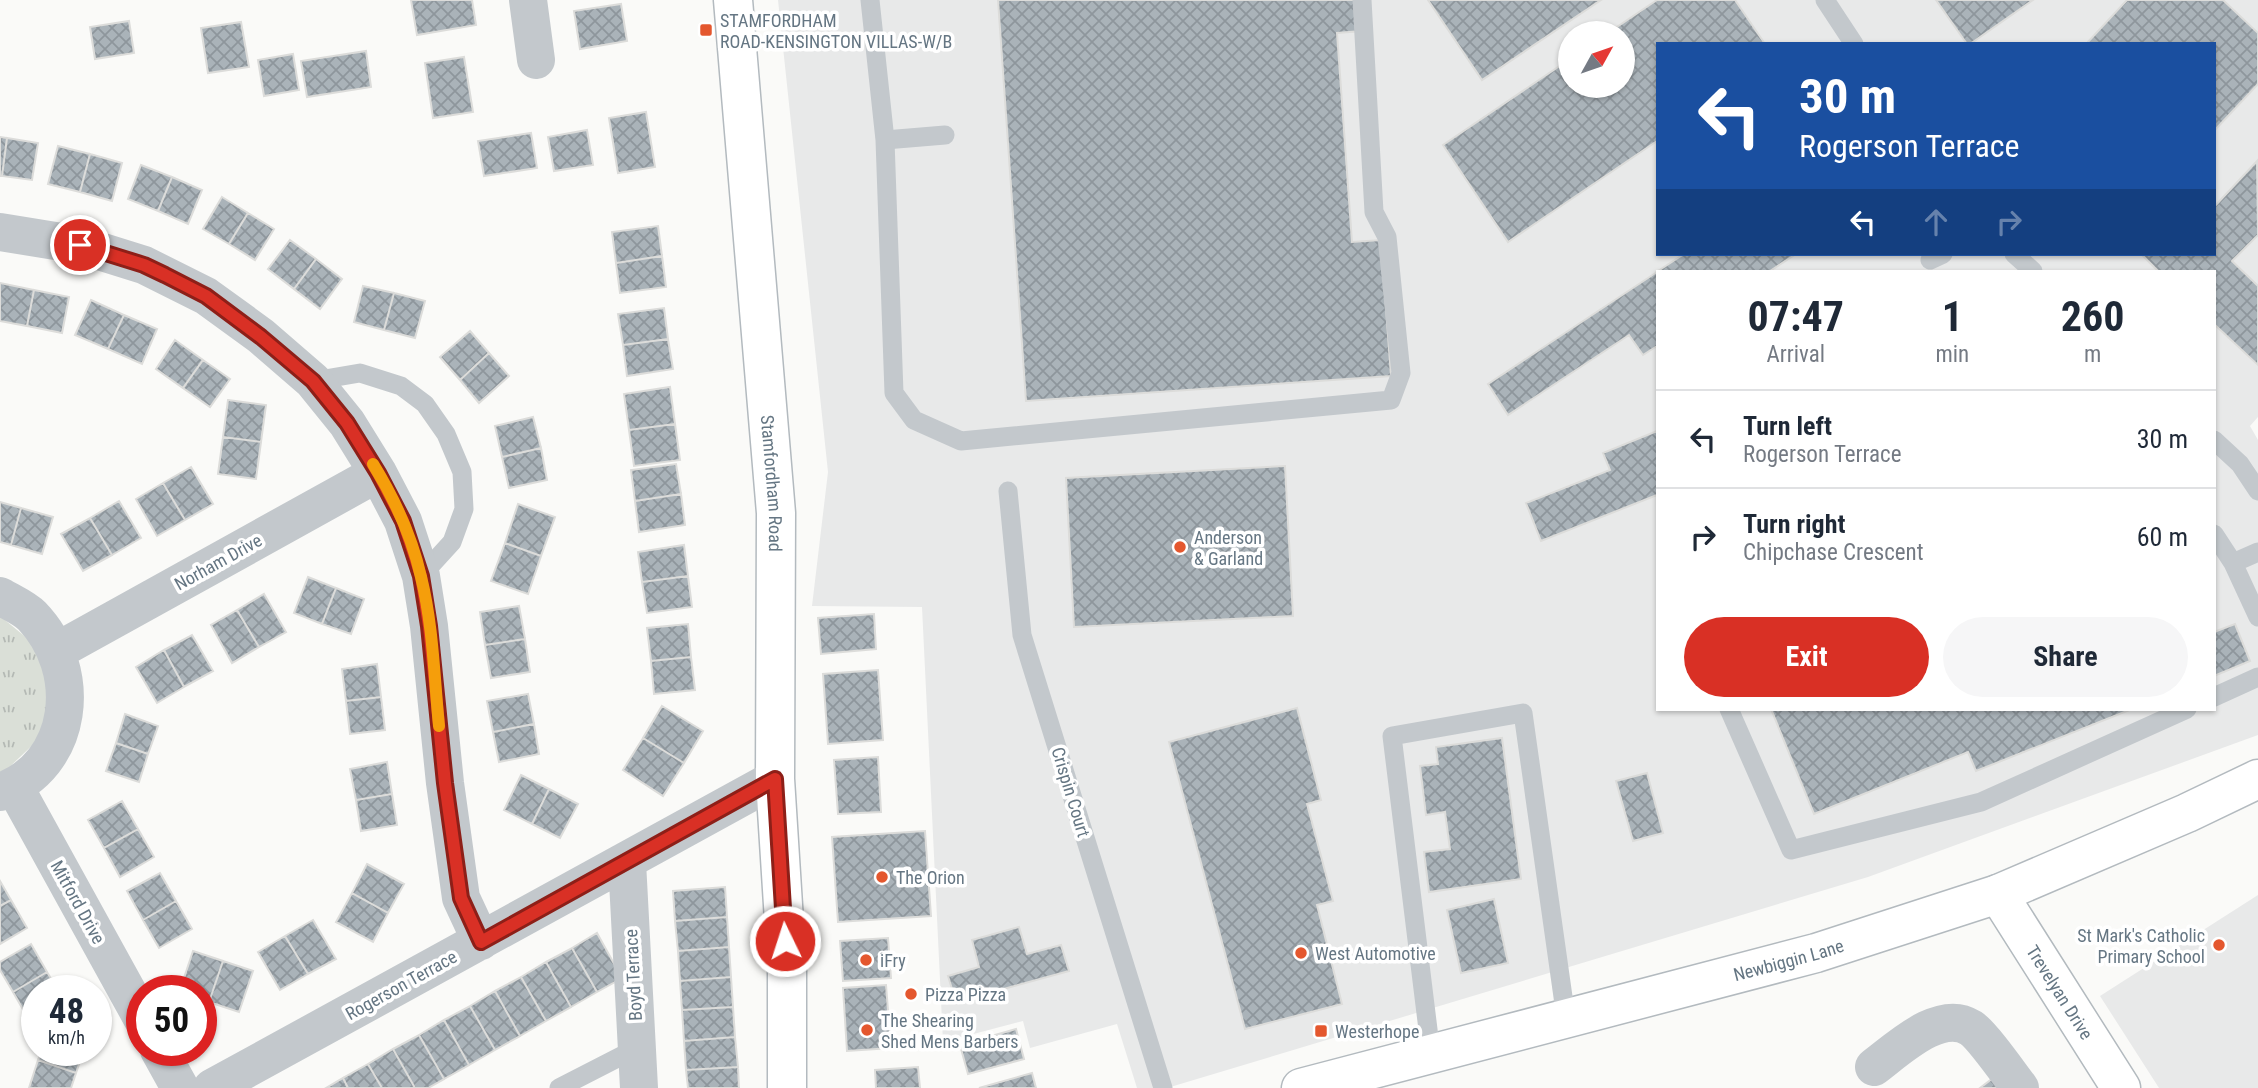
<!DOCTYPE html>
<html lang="en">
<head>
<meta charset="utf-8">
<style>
	body { margin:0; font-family:"Roboto Condensed",sans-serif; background:#f6f6f7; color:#1f2937; height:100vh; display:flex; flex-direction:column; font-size:26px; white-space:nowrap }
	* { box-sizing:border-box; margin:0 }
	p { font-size:23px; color:#747a83 }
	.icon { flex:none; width:38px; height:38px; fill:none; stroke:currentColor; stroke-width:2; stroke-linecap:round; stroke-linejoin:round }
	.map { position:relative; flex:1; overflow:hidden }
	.drawer { position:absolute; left:1656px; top:270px; width:560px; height:441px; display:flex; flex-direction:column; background:#fff; border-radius:0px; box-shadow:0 2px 5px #0004 }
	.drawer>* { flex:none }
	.top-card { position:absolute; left:1656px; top:42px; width:560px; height:214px; border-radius:0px; box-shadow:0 2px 5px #0004; background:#1a4fa0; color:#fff; overflow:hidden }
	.needle { width:46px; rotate:50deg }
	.controls { position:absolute; left:1558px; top:21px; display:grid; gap:14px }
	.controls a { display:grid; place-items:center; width:77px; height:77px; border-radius:50%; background:#fff; box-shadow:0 2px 5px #0004; font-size:35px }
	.speed { position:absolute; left:21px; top:975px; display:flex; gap:14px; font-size:35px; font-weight:700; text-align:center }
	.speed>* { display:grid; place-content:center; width:91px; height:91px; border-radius:50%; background:#fff; box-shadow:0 2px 5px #0004; line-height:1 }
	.speed small { font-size:18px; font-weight:400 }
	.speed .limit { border:10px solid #d22; background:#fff; color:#111 }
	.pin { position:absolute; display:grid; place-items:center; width:60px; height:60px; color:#fff; margin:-30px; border:4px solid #fff; border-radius:50%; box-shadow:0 2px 7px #0007 }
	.me { position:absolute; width:77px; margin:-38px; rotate:356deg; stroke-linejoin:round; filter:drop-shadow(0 0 5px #0008) }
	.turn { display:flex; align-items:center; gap:24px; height:147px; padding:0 28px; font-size:32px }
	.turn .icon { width:91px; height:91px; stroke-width:2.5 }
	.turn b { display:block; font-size:49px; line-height:60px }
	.lanes { display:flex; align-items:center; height:66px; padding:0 28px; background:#0003; justify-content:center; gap:35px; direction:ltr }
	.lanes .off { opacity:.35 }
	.eta { display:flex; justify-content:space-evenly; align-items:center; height:119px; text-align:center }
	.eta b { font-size:42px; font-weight:700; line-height:49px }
	.primary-button { display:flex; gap:14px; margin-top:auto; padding:14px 28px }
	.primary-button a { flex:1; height:80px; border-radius:42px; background:#d93025; color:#fff; font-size:28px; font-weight:700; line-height:80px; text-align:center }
	.primary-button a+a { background:#f6f6f7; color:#1f2937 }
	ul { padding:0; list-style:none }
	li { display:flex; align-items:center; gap:21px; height:98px; padding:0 28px; border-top:2px solid #e0e1e3 }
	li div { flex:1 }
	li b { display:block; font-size:26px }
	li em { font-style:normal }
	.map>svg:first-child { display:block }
</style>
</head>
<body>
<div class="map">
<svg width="2258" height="1088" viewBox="0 0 2258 1088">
	<defs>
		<pattern id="grass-tufts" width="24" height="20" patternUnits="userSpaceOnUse" patternTransform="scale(1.75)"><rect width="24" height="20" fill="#dadfd7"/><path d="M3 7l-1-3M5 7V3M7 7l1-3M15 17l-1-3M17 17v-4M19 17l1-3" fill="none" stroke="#b4b9b4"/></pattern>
		<pattern id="building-cross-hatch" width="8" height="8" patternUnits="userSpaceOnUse" patternTransform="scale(1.75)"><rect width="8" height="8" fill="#aab3b9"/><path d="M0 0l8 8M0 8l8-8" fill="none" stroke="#8e969c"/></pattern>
	</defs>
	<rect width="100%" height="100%" fill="#fafaf8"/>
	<!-- built -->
	<path fill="#e8e9e9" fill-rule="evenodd" d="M778 0H2258V417L2250 426 2258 440V735L1868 877 1167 1088H1137L1117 1024 1030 1048 1023 1021 943 1042 922 607 812 606 828 472ZM1570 33H1622V86H1570ZM1657 44H2214V254H1657ZM1657 271H2214V709H1657Z
		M2258 895V1088H2159L2100 996Z"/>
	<!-- grass -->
	<path fill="url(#grass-tufts)" d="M0 616 33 643 47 673 50 706 40 738 0 776Z"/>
	<!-- building -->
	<path fill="url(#building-cross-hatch)" stroke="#dcdcda" stroke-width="2" d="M411 0H472L476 25 417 35Z
		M998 0H1360L1362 31 1337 33 1352 242 1381 240 1391 376 1026 401Z
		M1428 0H1601L1482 80Z
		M1657 0H1735L1765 44H1657V141L1508 242 1443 145 1570 59V86H1622V33H1608Z
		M1936 0H2033L1970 44H1967Z
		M2127 0H2223L2258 33V84L2214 131V44H2086Z
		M621 4 627 41 580 49 574 11Z
		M129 21 134 53 95 59 90 27Z
		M241 22 249 67 208 73 201 28Z
		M366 51 371 87 307 97 301 61Z
		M293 54 299 90 264 96 258 60Z
		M464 57 473 112 433 118 425 63Z
		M646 112 655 167 618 173 609 118Z
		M587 130 593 165 554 171 548 137Z
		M531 133 537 168 484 176 478 141Z
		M0 137 7 138 2 176H0Z
		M7 138 38 143 32 180 2 176Z
		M58 146 90 154 80 192 48 184Z
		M90 154 122 163 112 201 80 192Z
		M2257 161 2258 235 2232 261 2258 286V365L2214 324V271H2158L2142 255 2214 254V207Z
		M141 165 172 177 158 211 128 199Z
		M172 177 202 190 188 224 158 211Z
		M222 197 248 213 229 244 203 229Z
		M248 213 274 229 255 260 229 244Z
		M658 226 662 256 616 263 612 232Z
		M290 240 316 259 294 289 268 269Z
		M1684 254H1796L1770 271H1658Z
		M662 256 666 287 620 293 616 263Z
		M316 259 342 279 320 309 294 289Z
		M1657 272V346L1643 355 1629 335 1508 415 1488 384Z
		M0 283 34 290 27 326 0 321Z
		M363 286 394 293 384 330 354 322Z
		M34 290 69 297 62 333 27 326Z
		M394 293 425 301 415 338 384 330Z
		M91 300 124 315 108 349 75 335Z
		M664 308 668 339 623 345 618 314Z
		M124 315 157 329 142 364 108 349Z
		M470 331 489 353 460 380 440 357Z
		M668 339 673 369 627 376 623 345Z
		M175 340 203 360 183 388 156 369Z
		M489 353 509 376 479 403 460 380Z
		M203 360 230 379 210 407 183 388Z
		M670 387 675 424 629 430 624 394Z
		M228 400 266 405 261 442 223 437Z
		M533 417 541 448 502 457 495 426Z
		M675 424 680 460 634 466 629 430Z
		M1657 431V495L1541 541 1526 503 1610 470 1603 453Z
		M223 437 261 442 256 479 218 474Z
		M541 448 547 480 509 488 502 457Z
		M676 464 681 494 635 501 631 470Z
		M1285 466 1293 616 1074 627 1066 478Z
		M191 467 213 504 185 520 163 483Z
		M163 483 185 520 157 536 136 499Z
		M681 494 685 525 639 532 635 501Z
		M119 501 141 538 112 555 90 518Z
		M0 502 21 508 11 545 0 542Z
		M518 504 555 517 541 556 505 543Z
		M21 508 53 517 42 554 11 545Z
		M90 518 112 555 83 571 61 534Z
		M505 543 541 556 528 594 491 581Z
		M684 545 688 576 642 582 638 552Z
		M688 576 692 607 647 613 642 582Z
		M308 577 336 588 322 624 294 613Z
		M336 588 364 599 351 634 322 624Z
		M264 594 286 632 259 647 237 610Z
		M519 606 525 639 485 645 480 612Z
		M237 610 259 647 232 663 211 625Z
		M874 614 876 649 821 654 818 618Z
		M688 624 691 657 651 661 647 628Z
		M2235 624 2250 661 2214 676V632Z
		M192 635 213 671 184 687 164 650Z
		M525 639 530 672 491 678 485 645Z
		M164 650 184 687 157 703 136 667Z
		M691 657 695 690 654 694 651 661Z
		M377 664 381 697 346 701 342 669Z
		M878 670 883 740 828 744 823 674Z
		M528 694 534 724 493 732 487 701Z
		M381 697 385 730 350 734 346 701Z
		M662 706 703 731 684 763 643 738Z
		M1297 708 1321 800 1307 804 1333 901 1317 905 1342 1004 1245 1029 1169 742Z
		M1771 709H2132L1976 771 1968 752 1814 814Z
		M125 714 158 726 148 754 116 743Z
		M534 724 539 754 499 762 493 732Z
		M643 738 684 763 663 796 623 770Z
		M1502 738 1521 879 1429 892 1424 852 1450 849 1445 812 1426 815 1420 766 1438 764 1436 747Z
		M116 743 148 754 139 782 106 771Z
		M878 757 881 812 838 814 834 760Z
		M387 762 392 794 356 800 350 769Z
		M1647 773 1663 833 1633 841 1616 781Z
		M521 775 549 789 532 824 504 810Z
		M549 789 578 804 560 838 532 824Z
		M392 794 397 825 361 831 356 800Z
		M122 801 138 829 104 848 88 820Z
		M138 829 154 857 120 877 104 848Z
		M925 831 931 916 838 922 832 837Z
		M367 864 404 884 388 913 352 893Z
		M160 873 176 901 143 920 127 891Z
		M0 881 11 900 0 906Z
		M725 887 727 917 675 921 673 891Z
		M352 893 388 913 373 942 336 922Z
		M1494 899 1508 963 1461 973 1447 910Z
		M11 900 27 928 0 944V906Z
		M176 901 192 929 159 948 143 920Z
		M727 917 729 947 678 951 675 921Z
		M313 920 336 959 308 974 285 936Z
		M1019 927 1027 954 1061 945 1069 971 956 1002 948 976 979 967 972 940Z
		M597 933 622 978 597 992 572 948Z
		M285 936 308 974 280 990 258 952Z
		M888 938 891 978 843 981 840 941Z
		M31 944 47 972 13 992 0 970V962Z
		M729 947 731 977 680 981 678 951Z
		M572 948 597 992 571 1007 546 962Z
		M193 951 223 961 209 1002 201 999V990H180Z
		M223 961 253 971 239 1012 209 1002Z
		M546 962 571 1007 546 1021 521 977Z
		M47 972 58 990H37V1016L29 1020 13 992Z
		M521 977 546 1021 520 1036 495 991Z
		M731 977 733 1007 682 1010 680 981Z
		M886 985 891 1048 847 1051 843 988Z
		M495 991 520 1036 495 1050 470 1006Z
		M470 1006 495 1050 469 1065 444 1020Z
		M733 1007 735 1037 684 1041 682 1010Z
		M444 1020 469 1065 444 1079 419 1035Z
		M1016 1029 1024 1059 968 1074 960 1045Z
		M419 1035 444 1079 428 1088H415L393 1049Z
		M735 1037 738 1067 686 1070 684 1041Z
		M393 1049 415 1088H382L368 1064Z
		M42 1050H84L76 1073 38 1060Z
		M38 1060 76 1073 71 1088H29Z
		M368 1064 382 1088H348L343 1078Z
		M738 1067 739 1088H688L686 1070Z
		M918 1067 920 1088H876L875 1070Z
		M1032 1073 1036 1088H979Z
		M1997 1075 2007 1088H1980Z
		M343 1078 348 1088H326Z"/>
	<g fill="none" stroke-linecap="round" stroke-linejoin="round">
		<!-- secondary casing -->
		<g stroke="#b3babf" stroke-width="41">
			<g id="secondary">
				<path id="s1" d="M733 0 776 513 775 779 787 968V1088"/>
				<path id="s2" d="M1998 894 2121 1088"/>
				<path id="s3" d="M1301 1088 1816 953 1998 894 2187 813 2258 779"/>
			</g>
		</g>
		<!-- lane -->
		<path stroke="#c3c8cc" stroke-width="19" d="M870 0 885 140 945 135
			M1825 0 1854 44
			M885 140 894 393 914 420 961 441 1391 400 1401 373 1387 237 1374 212 1362 0
			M2014 254 2033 271
			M1930 260 1943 254
			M313 381 360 373 401 386 425 404 446 434 462 472 464 509 452 542 421 576
			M2214 440 2240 464 2258 491
			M1008 491 1022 635 1163 1088
			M2214 534 2233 563
			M2258 552 2233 563 2258 617
			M2214 697 2258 677
			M1729 709 1791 850 1981 802 2187 709
			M1431 1054 1392 736 1523 713 1566 1018
			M559 1088 637 1048"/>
		<!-- street -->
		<path stroke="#c3c8cc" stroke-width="38" d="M528 0 536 60
			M0 232 80 245 144 265 206 296 261 336 313 381 347 423 378 473 403 521 421 576 429 626 445 783 461 898 481 941
			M0 596C10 602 24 608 32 616 84 670 75 765 0 792
			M57 651 378 473
			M14 786 142 1018
			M627 862 639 1088
			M159 1050 180 1088
			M1874 1067C1897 1050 1940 1008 1971 1028 1982 1035 2010 1075 2020 1088
			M212 1088 775 779"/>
		<!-- secondary -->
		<use href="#secondary" stroke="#fff" stroke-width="38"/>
	</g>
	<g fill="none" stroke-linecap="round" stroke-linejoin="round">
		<!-- route casing -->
		<g stroke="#8d1f18" stroke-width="18">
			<path id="route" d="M80 245 144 265 165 275 206 296 261 337 313 381 347 423 378 473 403 521 421 576 429 626 445 783 461 898 481 942 775 779 785 941"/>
		</g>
		<!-- route -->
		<use href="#route" stroke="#d93025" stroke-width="12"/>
		<!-- slow -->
		<path stroke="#f59e0b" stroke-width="12" d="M373 464C394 498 412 537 421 577 433 625 434 676 439 726"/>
	</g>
	<!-- markers -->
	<g fill="#e4572e" stroke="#fff" stroke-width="2.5">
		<rect x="699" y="23" width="14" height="14" rx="3.5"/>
		<circle cx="1180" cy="547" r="7"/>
		<circle cx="882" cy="877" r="7"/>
		<circle cx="2219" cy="945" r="7"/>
		<circle cx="1301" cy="953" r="7"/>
		<circle cx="866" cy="960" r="7"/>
		<circle cx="911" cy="994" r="7"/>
		<circle cx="867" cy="1030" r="7"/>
		<rect x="1314" y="1024" width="14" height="14" rx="3.5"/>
	</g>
	<g text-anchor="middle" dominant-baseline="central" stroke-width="7" stroke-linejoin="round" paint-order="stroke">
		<!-- poi labels -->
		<g font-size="18" fill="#657683" stroke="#fff" text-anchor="start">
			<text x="720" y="20">STAMFORDHAM<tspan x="720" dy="21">ROAD-KENSINGTON VILLAS-W/B</tspan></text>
			<text x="1194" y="537">Anderson<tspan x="1194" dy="21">&amp; Garland</tspan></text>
			<text x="896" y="877">The Orion</text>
			<text x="2205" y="935" text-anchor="end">St Mark's Catholic<tspan x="2205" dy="21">Primary School</tspan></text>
			<text x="1315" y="953">West Automotive</text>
			<text x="880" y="960">iFry</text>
			<text x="925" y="994">Pizza Pizza</text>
			<text x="881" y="1020">The Shearing<tspan x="881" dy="21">Shed Mens Barbers</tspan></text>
			<text x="1335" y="1031">Westerhope</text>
		</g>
		<!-- street labels -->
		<g font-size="18" fill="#657683" stroke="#fff">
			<text stroke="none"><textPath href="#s1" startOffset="485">Stamfordham Road</textPath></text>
			<text transform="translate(218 562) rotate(-29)">Norham Drive</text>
			<text transform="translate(1071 792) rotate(73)">Crispin Court</text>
			<text transform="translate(78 902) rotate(61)">Mitford Drive</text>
			<text stroke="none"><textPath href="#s3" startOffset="504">Newbiggin Lane</textPath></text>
			<text transform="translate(633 975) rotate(-93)">Boyd Terrace</text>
			<text transform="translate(401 985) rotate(-29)">Rogerson Terrace</text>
			<text stroke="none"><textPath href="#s2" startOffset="116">Trevelyan Drive</textPath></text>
		</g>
	</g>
</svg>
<div class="controls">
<a><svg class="needle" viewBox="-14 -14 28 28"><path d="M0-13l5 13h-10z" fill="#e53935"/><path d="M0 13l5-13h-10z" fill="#747a83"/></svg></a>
</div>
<div class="speed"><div>48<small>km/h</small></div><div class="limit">50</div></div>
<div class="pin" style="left:80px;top:245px;background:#d93025"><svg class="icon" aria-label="arrive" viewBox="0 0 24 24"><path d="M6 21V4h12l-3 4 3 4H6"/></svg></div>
<svg class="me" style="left:785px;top:941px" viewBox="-20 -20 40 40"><circle r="17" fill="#d93025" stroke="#fff" stroke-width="3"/><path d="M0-11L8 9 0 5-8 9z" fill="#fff"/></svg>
<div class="top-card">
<div class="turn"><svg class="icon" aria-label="left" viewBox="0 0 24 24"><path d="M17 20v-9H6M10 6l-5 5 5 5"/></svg><div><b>30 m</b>Rogerson Terrace</div></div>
<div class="lanes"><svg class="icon" aria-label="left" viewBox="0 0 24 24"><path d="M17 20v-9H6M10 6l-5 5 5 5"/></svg><svg class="icon off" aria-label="ahead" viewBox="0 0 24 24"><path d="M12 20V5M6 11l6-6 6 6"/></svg><svg class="icon off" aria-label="right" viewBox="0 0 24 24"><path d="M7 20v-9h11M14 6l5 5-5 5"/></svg></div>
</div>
<section class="drawer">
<div class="eta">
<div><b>07:47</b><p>Arrival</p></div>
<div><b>1</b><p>min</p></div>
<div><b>260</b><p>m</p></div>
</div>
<ul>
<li><svg class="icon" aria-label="left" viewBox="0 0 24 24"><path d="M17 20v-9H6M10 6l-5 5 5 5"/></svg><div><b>Turn left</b><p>Rogerson Terrace</p></div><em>30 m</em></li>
<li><svg class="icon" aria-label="right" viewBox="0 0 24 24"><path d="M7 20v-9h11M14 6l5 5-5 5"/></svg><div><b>Turn right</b><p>Chipchase Crescent</p></div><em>60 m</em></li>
</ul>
<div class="primary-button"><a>Exit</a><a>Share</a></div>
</section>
</div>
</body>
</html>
